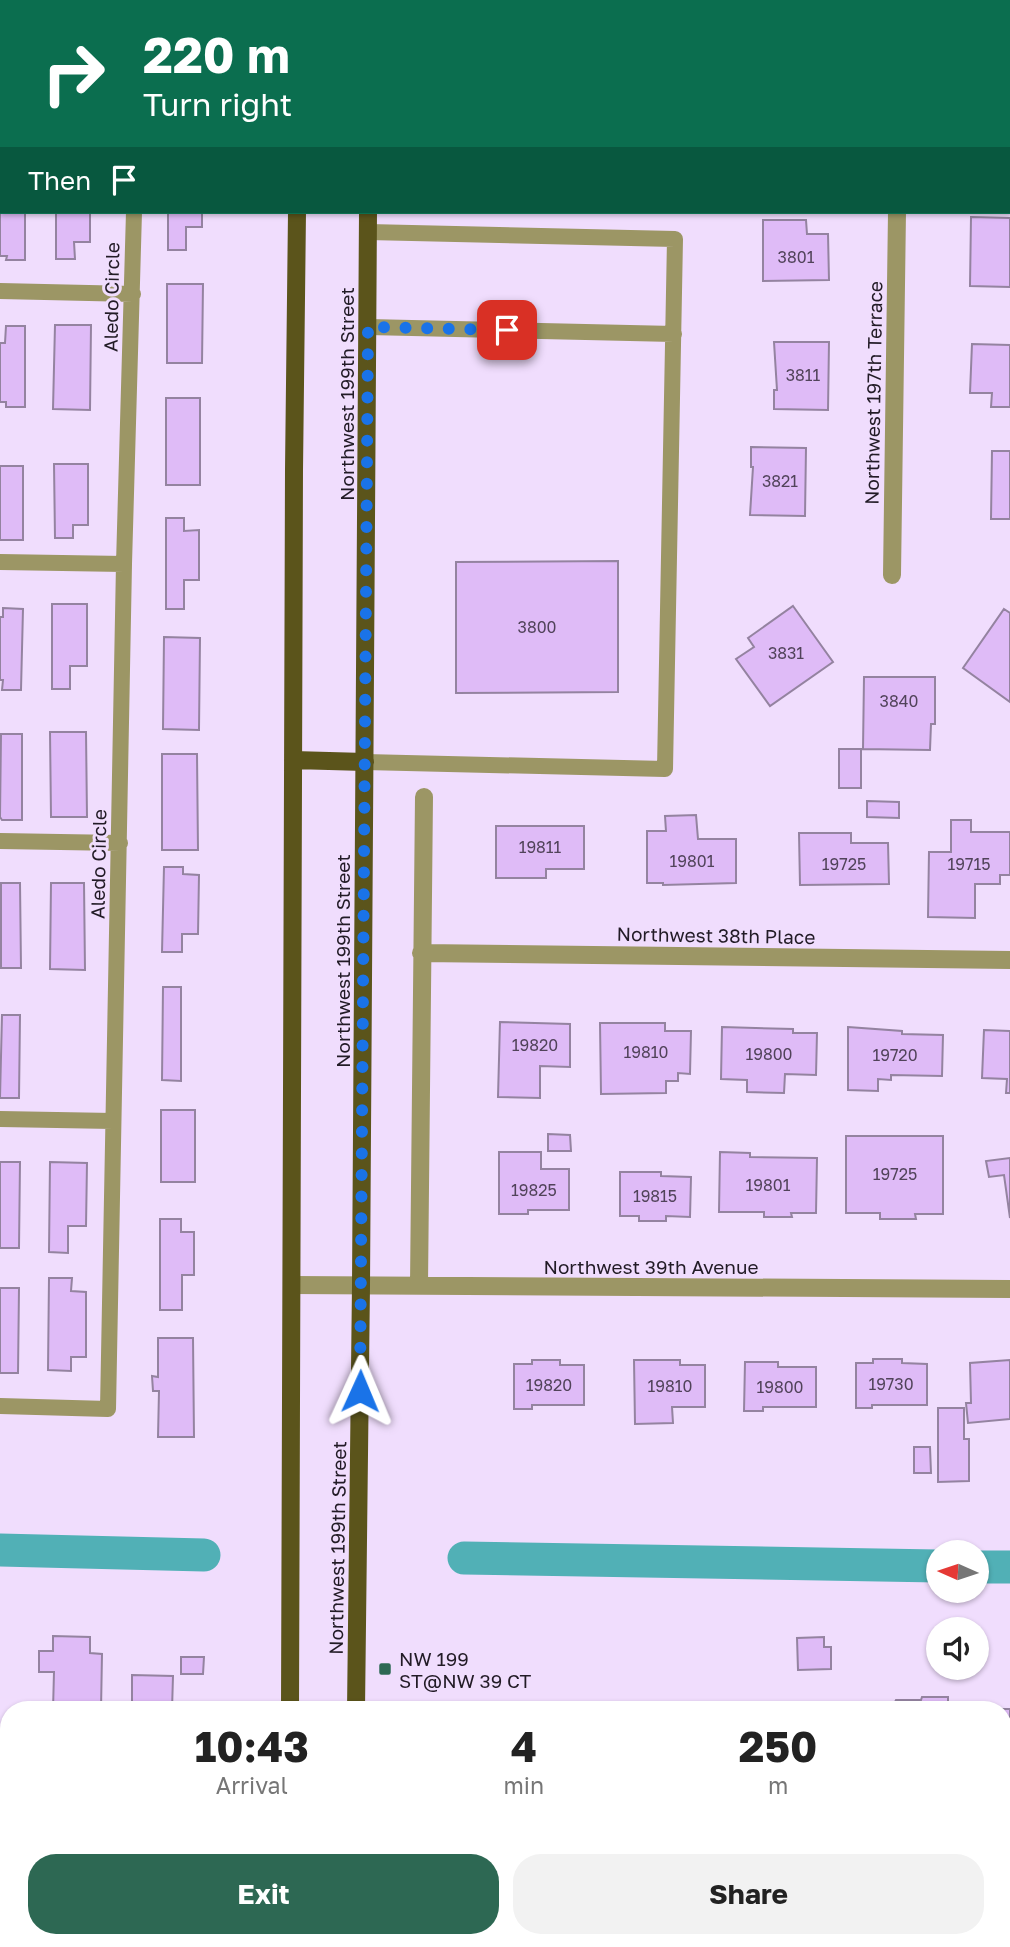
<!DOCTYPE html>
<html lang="en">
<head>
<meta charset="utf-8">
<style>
	body { margin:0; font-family:"Golos Text",sans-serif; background:#f2f2f2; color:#222; height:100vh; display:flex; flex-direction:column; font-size:26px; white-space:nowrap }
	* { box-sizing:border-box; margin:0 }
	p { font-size:23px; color:#767676 }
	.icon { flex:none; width:38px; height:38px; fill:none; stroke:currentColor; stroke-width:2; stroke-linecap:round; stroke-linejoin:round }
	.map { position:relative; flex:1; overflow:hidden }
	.sheet { position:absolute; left:0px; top:1701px; width:1012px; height:247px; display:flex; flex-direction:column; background:#fff; border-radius:28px 28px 0 0; box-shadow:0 2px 5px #0004 }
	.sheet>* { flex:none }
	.hud { position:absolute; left:0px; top:0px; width:1012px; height:214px; box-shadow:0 2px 5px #0004; background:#0b6e4f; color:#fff; overflow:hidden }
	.needle { width:46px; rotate:273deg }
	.controls { position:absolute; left:926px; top:1540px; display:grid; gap:14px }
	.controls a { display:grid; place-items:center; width:63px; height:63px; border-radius:50%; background:#fff; box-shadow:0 2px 5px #0004; font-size:35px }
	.pin { position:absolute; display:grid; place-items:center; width:60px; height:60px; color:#fff; margin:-30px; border-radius:14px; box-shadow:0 4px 10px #0006 }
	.me { position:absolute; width:77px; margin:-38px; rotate:1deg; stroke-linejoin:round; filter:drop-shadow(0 0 5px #0008) }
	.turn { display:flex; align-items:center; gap:24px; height:147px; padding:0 28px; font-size:32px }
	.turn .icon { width:91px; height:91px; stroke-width:2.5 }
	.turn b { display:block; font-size:49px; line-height:60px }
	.then { display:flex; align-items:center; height:66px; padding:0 28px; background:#0003; gap:14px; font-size:26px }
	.eta { display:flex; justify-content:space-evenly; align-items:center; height:119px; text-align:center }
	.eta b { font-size:42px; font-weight:700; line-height:49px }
	.action { display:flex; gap:14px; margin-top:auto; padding:14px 28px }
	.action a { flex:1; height:80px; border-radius:28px; background:#2d6853; color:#fff; font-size:28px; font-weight:700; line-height:80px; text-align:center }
	.action a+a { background:#f2f2f2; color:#222 }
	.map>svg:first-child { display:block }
</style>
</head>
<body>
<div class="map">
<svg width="1010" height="1947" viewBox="0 0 1010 1947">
	<rect width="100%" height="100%" fill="#f0ddfd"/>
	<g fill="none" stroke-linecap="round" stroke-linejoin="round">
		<!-- canal -->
		<path stroke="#51b0b6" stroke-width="33" d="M0 1550 204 1555
			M464 1558 938 1566
			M976 1567H1010"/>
	</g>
	<!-- building -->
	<path fill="#dfbbf7" stroke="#9483a0" stroke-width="2" d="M0 188 2 212H25V260H6L7 256H0Z
		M56 212H90V242H74L75 259H56Z
		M168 212H202V227H186V250H168Z
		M971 217 1010 218V287L970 286Z
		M763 220H806L807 234H828L829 280 763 281Z
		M167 284H203L202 363H167Z
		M55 325H91L90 410 53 409Z
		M6 326H25V407H6V402H0V343H5Z
		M774 342H829L828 410 774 409V390H777Z
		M972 344 1010 345V407H991L992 393H970Z
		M166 398H200V485H166Z
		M751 447 806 448 805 516 750 515 753 467H751Z
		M992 451H1010V519H991Z
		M54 464H88V525H73V538H55Z
		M0 466H23V540H0Z
		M166 518H184V531L199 530V580H184V609H166Z
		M618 561V692L456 693V562Z
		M52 604H87V666H70V689H52Z
		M793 606 833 662 770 706 736 659 754 647 748 638Z
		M3 608 23 609 21 690H2L3 680H0V617H3Z
		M1004 609 1010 613V702L963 668Z
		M164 637 200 638 199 730 163 729Z
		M864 677H935V724H931L930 750 863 749Z
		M50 732H86L87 817H51Z
		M1 734H22V820H2L0 817Z
		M839 749H861V788H839Z
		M162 754H197L198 850H162Z
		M867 801 899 802V818L867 817Z
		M696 815 698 839H736V883L663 885V883H647V831H666L665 816Z
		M951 820H971V832H1010V875H1000V884H975V918L928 917 929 852H951Z
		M496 826H584V869H546V878H496Z
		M799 833H851V843H888L889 884 800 885Z
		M164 867H183V874L199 875 198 934H182V952H162Z
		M1 883H20L21 968H1Z
		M51 883H84L85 970 50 969Z
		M163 987H181V1081L162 1080Z
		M2 1015H20L19 1098H0Z
		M500 1022 570 1024V1067L540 1066V1098L498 1097Z
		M600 1023H665V1031H691L690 1074 678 1073V1081H666V1093L601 1094Z
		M722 1027 793 1029V1033H817L816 1075 785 1074 784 1093 747 1092V1080L721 1079Z
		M848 1027 902 1031V1034L943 1035 942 1076 891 1075V1080L878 1079V1091L848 1090Z
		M984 1030 1010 1031V1093H1006L1007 1079 982 1078Z
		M161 1110H195V1182H161Z
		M548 1134 570 1135 571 1151H548Z
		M846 1136H943V1214H915L916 1219H880V1213H846Z
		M499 1152H541V1169H569V1210H528V1214H499Z
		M720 1152 750 1153V1157L817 1158 816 1213H791L792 1217H764V1212H719Z
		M1010 1158V1218L1004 1175 989 1177 986 1161Z
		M0 1162H20L19 1248H0Z
		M50 1162 87 1163 86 1226H68V1253L49 1252Z
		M620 1172H661V1176L691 1177 690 1217 666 1216V1221H639V1216H620Z
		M160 1219H181V1232H194V1275H182V1310H160Z
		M49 1278H72L71 1291 86 1292V1357H71V1371L48 1370Z
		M0 1288H19L18 1373H0Z
		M158 1338H193L194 1437H158L159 1391H153L152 1376 158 1377Z
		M873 1359H902V1363L927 1364V1405H872V1408H856V1363H873Z
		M532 1360H560V1365H584V1405H532V1409H514V1364H532Z
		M634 1360H680V1365H705V1407H672L673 1423 635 1424Z
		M1010 1360V1419L968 1423 966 1403H971L970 1363Z
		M745 1362H778V1367H816V1407H763V1411H744Z
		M938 1408H964V1439H969V1481L938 1482Z
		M914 1447H930L931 1473H914Z
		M53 1636 90 1637V1653L102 1654 101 1710H53L54 1672H39V1651H53Z
		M824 1637V1647H831V1669L798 1670 797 1638Z
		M181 1657H204L203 1674H181Z
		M132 1675 173 1676 172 1710H132Z
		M922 1697H948V1710H891L896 1700H921Z
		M1002 1709H1010V1772H1003Z
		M0 1918 9 1919V1939H28V1947H0Z
		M51 1939H152V1947H51Z
		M509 1939H515L518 1943 525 1939H554L559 1947H497Z
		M625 1939H702L701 1947H625Z
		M726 1939H794V1942L833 1943V1947H726Z
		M853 1939 954 1941V1947H853Z"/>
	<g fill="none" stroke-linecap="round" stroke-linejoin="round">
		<!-- service -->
		<path stroke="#9c9665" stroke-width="16" d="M122 0 123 2
			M447 0H511
			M0 10H2
			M0 291 133 294
			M368 327 674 334
			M0 562 124 564
			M365 762 665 769 675 239 368 232
			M0 841 120 843
			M0 1119 113 1121
			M0 1406 108 1409 124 564 134 212"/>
		<!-- minor -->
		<path stroke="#9c9665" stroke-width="18" d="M899 2V0
			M892 575 897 212
			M421 953 1010 960
			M292 1285 1010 1289
			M419 1285 424 797
			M0 1848H9
			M1003 1860 1010 1859
			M219 1947V1939
			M419 1947V1939"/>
		<!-- primary -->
		<path stroke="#5b541b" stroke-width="18" d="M300 2V0
			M369 2V0
			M293 760 365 762
			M290 1710 294 470 297 212
			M356 1710 361 1285 368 212
			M354 1939V1947
			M288 1947V1939"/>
	</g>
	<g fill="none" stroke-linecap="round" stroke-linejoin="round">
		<!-- route -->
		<path stroke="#1a73e8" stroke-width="12" stroke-dasharray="0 21.6" d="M360 1391 368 327 507 330"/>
	</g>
	<!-- markers -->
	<rect fill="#2d6853" stroke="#f0ddfd" stroke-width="2.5" x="378" y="1662" width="14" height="14" rx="3.5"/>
	<g text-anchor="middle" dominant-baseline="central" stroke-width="6" stroke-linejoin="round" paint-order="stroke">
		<!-- number labels -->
		<g font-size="16" fill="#51435a">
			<text x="796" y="257">3801</text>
			<text x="803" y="375">3811</text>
			<text x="780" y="481">3821</text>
			<text x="537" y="627">3800</text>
			<text x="786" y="653">3831</text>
			<text x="899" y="701">3840</text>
			<text x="540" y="847">19811</text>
			<text x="692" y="861">19801</text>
			<text x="844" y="864">19725</text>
			<text x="969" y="864">19715</text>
			<text x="535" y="1045">19820</text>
			<text x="646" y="1052">19810</text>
			<text x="769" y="1054">19800</text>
			<text x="895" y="1055">19720</text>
			<text x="895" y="1174">19725</text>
			<text x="768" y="1185">19801</text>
			<text x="534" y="1190">19825</text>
			<text x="655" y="1196">19815</text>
			<text x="891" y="1384">19730</text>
			<text x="549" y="1385">19820</text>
			<text x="670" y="1386">19810</text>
			<text x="780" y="1387">19800</text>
		</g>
		<!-- street labels -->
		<g font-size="19" fill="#221b26" stroke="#f0ddfd">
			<text transform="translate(111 297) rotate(-89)">Aledo Circle</text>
			<text transform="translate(873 393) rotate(-89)">Northwest 197th Terrace</text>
			<text transform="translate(346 394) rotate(-90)">Northwest 199th Street</text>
			<text transform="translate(98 864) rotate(-89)">Aledo Circle</text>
			<text transform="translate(716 935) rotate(1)">Northwest 38th Place</text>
			<text transform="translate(342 961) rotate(-90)">Northwest 199th Street</text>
			<text x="651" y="1266">Northwest 39th Avenue</text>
			<text transform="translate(337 1548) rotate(-89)">Northwest 199th Street</text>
		</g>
		<!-- poi labels -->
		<g font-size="19" fill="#221b26" stroke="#f0ddfd" text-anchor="start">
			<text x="399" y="1658">NW 199<tspan x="399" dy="22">ST@NW 39 CT</tspan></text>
		</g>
	</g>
</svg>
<div class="controls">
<a><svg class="needle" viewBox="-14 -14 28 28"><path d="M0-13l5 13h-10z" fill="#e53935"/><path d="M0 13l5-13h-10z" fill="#767676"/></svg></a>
<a><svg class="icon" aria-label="sound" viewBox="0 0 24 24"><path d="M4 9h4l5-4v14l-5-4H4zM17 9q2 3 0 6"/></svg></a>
</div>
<div class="pin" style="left:507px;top:330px;background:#d93025"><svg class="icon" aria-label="arrive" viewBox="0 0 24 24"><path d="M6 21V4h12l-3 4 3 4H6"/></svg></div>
<svg class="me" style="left:360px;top:1391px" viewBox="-20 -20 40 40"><path d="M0-17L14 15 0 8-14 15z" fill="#1a73e8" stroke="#fff" stroke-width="4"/></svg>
<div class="hud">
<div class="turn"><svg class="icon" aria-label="right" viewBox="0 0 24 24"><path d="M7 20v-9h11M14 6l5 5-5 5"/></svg><div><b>220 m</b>Turn right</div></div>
<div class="then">Then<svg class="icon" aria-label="arrive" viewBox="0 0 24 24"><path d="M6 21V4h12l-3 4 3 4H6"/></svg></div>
</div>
<section class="sheet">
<div class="eta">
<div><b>10:43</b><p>Arrival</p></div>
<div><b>4</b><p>min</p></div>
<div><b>250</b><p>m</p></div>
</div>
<div class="action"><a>Exit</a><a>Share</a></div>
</section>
</div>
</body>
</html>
